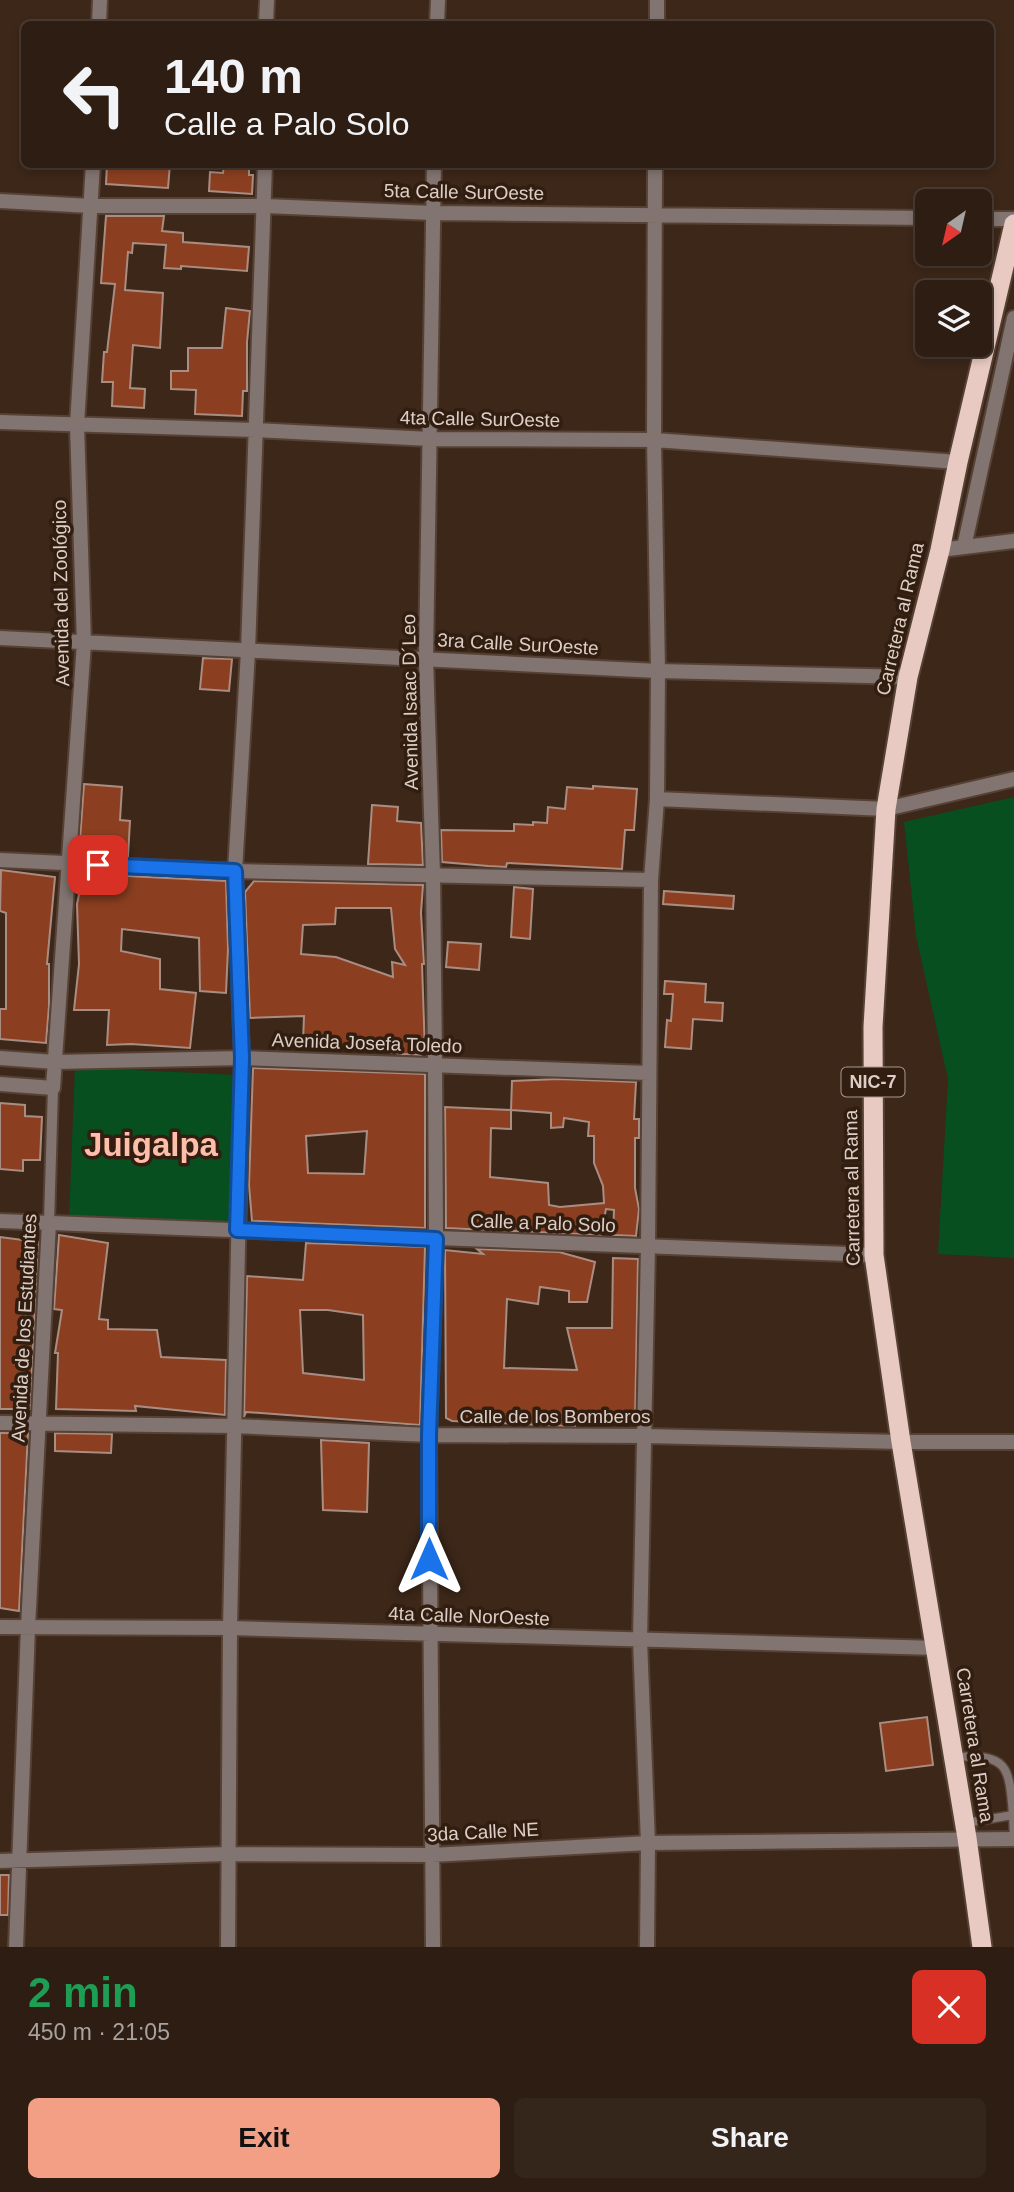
<!DOCTYPE html>
<html lang="en">
<head>
<meta charset="utf-8">
<style>
	body { margin:0; font-family:Arial,sans-serif; background:#35261c; color:#f1f3f6; height:100vh; display:flex; flex-direction:column; font-size:26px; white-space:nowrap }
	* { box-sizing:border-box; margin:0 }
	p { font-size:23px; color:#a7a2a0 }
	.icon { flex:none; width:38px; height:38px; fill:none; stroke:currentColor; stroke-width:2; stroke-linecap:round; stroke-linejoin:round }
	.map { position:relative; height:1947px; overflow:hidden }
	.drawer { display:flex; flex-direction:column; background:#2d1d13; flex:1 }
	.drawer>* { flex:none }
	.top-card { position:absolute; left:21px; top:21px; width:973px; height:147px; border-radius:10px; box-shadow:0 4px 10px #0003,0 0 0 2px #483b33; background:#2d1d13; color:#f1f3f6; overflow:hidden }
	.needle { width:46px; rotate:214deg }
	.buttons { position:absolute; left:915px; top:189px; display:grid; gap:14px }
	.buttons a { display:grid; place-items:center; width:77px; height:77px; border-radius:10px; background:#2d1d13; box-shadow:0 4px 10px #0003,0 0 0 2px #483b33; font-size:35px }
	.pin { position:absolute; display:grid; place-items:center; width:60px; height:60px; color:#fff; margin:-30px; border-radius:14px; box-shadow:0 4px 10px #0006 }
	.me { position:absolute; width:77px; margin:-38px; rotate:0deg; stroke-linejoin:round; filter:drop-shadow(0 0 5px #0008) }
	.turn { display:flex; align-items:center; gap:24px; height:147px; padding:0 28px; font-size:32px }
	.turn .icon { width:91px; height:91px; stroke-width:2.5 }
	.turn b { display:block; font-size:49px; line-height:60px }
	.round { display:grid; place-items:center; flex:none; width:74px; height:74px; border-radius:10px; background:#35261c }
	.headline { display:flex; align-items:center; justify-content:space-between; height:119px; padding:0 28px }
	h1 { font-size:42px; font-weight:700; line-height:52px; color:#1e9e55 }
	.action { display:flex; gap:14px; margin-top:auto; padding:14px 28px }
	.action a { flex:1; height:80px; border-radius:10px; background:#f39f85; color:#111; font-size:28px; font-weight:700; line-height:80px; text-align:center }
	.action a+a { background:#35261c; color:#f1f3f6 }
	.map>svg:first-child { display:block }
</style>
</head>
<body>
<div class="map">
<svg width="1014" height="1947" viewBox="0 0 1014 1947">
	<rect width="100%" height="100%" fill="#3c2719"/>
	<!-- green -->
	<path fill="#074f1f" d="M1014 797V1258L938 1254 948 1079 916 936 904 822Z
		M75 1067 236 1075 229 1226 69 1218Z"/>
	<!-- building -->
	<path fill="#8b3f20" stroke="#aa8d82" stroke-width="2" fill-rule="evenodd" d="M107 164H170L168 188 106 184Z
		M224 164H249V175H253L252 194 209 191 210 172 223 173Z
		M106 216H164L162 231 183 233V242L249 247 247 271 181 266V269L164 268 166 245 133 243 132 253 128 252 125 290 163 293 160 348 133 345 130 388 145 389 144 408 112 406 113 382H102L104 352H107L115 284 101 283Z
		M226 308 250 311 247 342V391H243L242 416 195 414 196 390 171 389V371H188V348H222Z
		M203 658 232 659 229 691 200 689Z
		M84 784 122 787 120 820 130 821 128 856 79 853Z
		M593 786 637 789 634 830H625L622 869 507 863 506 867 488 866 442 862 441 830 514 831V824L533 825V822L547 823 548 807 565 809 567 787 593 789Z
		M372 805 398 807 397 821 421 823 423 865 368 864Z
		M1 870 55 877 47 964H49V1006L46 1043 0 1039V1009H6V913L0 911Z
		M88 874 226 881 228 949 226 993 200 991 199 938 122 929 121 951 160 959V989L196 993 190 1048 131 1044 107 1045 109 1010H74L79 964 77 904 82 880Z
		M254 881 423 885 421 913 424 964H422L425 1052 421 1055 403 1054 303 1042 304 1016 250 1018 245 892ZM336 908H391L395 949 405 965 392 962 393 977 336 957 301 954 303 925 335 924Z
		M514 887 533 889 530 939 511 937Z
		M664 891 734 896 733 909 663 904Z
		M448 942 481 944 479 970 446 967Z
		M665 981 706 984 705 1002 723 1003 722 1021 693 1019 691 1049 665 1047 667 1020 671 1021 673 994H664Z
		M253 1068 425 1074V1228L252 1221 249 1185ZM367 1131 364 1174 308 1173 306 1136Z
		M558 1079 636 1082 634 1119H639V1138H635V1188L639 1209 636 1236 613 1235 614 1210 606 1209 601 1235 446 1228 445 1107 511 1110 512 1081ZM511 1110 551 1113V1128L563 1127 564 1118 589 1122 588 1136H594V1163L603 1186 604 1203 560 1207 549 1205 548 1183 490 1177 491 1128 511 1129Z
		M0 1103 25 1105V1116L42 1117 40 1160H23V1171L0 1169Z
		M59 1235 108 1243 99 1319 108 1320V1329L157 1330 161 1357 226 1360 225 1415 135 1406 136 1411 56 1409 58 1353H55L62 1310 54 1309Z
		M0 1237 38 1242 30 1409H0Z
		M306 1243 425 1247 420 1425 246 1412 244 1417 247 1276 303 1280ZM300 1310H328L363 1315 364 1380 303 1373Z
		M477 1249 559 1252 595 1262 587 1302H569V1291L540 1287 538 1304 507 1299 504 1368 577 1370 567 1328H612L613 1258 638 1259 635 1422 575 1418V1426H566L452 1421 446 1418 445 1250 483 1254Z
		M0 1433H28L19 1611 0 1608Z
		M55 1433 112 1434 111 1453 55 1451Z
		M321 1440 369 1443 367 1512 323 1510Z
		M927 1717 933 1765 886 1771 880 1723Z
		M0 1875H9L8 1915H0Z"/>
	<g fill="none" stroke-linecap="round" stroke-linejoin="round">
		<!-- service casing -->
		<g stroke="#564235" stroke-width="11">
			<path id="service" d="M954 1757C1008 1754 1009 1765 1013 1815L965 1823
				M1013 1815 1014 1839"/>
		</g>
		<!-- pedestrian casing -->
		<g stroke="#564235" stroke-width="14">
			<path id="pedestrian" d="M49 1223 53 1088"/>
		</g>
		<!-- minor casing -->
		<g stroke="#564235" stroke-width="18">
			<path id="minor" d="M99 24 100 0
				M266 24 267 0
				M437 24 438 0
				M657 24V0
				M0 201 91 206H265L433 213 928 218
				M980 219H1014
				M0 422 255 430 430 439 654 440 958 462
				M964 547 1014 318
				M940 550 1014 541
				M0 638 658 671 908 677
				M657 799 886 809 1014 779
				M0 860 235 871 651 880
				M0 1058 55 1062 242 1058 648 1073
				M0 1084 53 1088 84 643 77 425 93 164
				M0 1221 874 1255
				M0 1423 235 1426 429 1435 645 1436 901 1442H1014
				M0 1627 230 1628 937 1648
				M0 1861 227 1854 432 1855 648 1843 1014 1839
				M16 1947 28 1627 49 1223
				M228 1947 230 1628 242 1058 235 871 248 651 265 164
				M433 1947 429 1435 436 1239 435 1065 433 874 426 658 434 164
				M647 1947 648 1843 640 1640 648 1246 651 880 657 799 658 671 654 440 655 164"/>
		</g>
		<!-- trunk casing -->
		<g stroke="#564235" stroke-width="23">
			<path id="trunk" d="M982 1947 967 1838 901 1442 874 1255 873 1027 886 809 908 677 940 550 958 462 1014 224"/>
		</g>
		<!-- service -->
		<use href="#service" stroke="#827471" stroke-width="8"/>
		<!-- pedestrian -->
		<use href="#pedestrian" stroke="#827471" stroke-width="10"/>
		<!-- minor -->
		<use href="#minor" stroke="#827471" stroke-width="14"/>
		<!-- trunk -->
		<use href="#trunk" stroke="#e8cac2" stroke-width="19"/>
	</g>
	<g fill="none" stroke-linecap="round" stroke-linejoin="round">
		<!-- route casing -->
		<g stroke="#114b97" stroke-width="18">
			<path id="route" d="M98 865 235 871 242 1058 237 1230 436 1239 429 1435V1559"/>
		</g>
		<!-- route -->
		<use href="#route" stroke="#1a73e8" stroke-width="12"/>
	</g>
	<g text-anchor="middle" dominant-baseline="central" stroke-width="7" stroke-linejoin="round" paint-order="stroke">
		<!-- shield labels -->
		<rect fill="#321e10" stroke="#a9998f" stroke-width="2" x="841.5" y="1067.5" width="63" height="29" rx="5"/>
		<g font-size="18" font-weight="bold" fill="#dccec6">
			<text x="873" y="1082">NIC-7</text>
		</g>
		<!-- street labels -->
		<g font-size="19" fill="#dccec6" stroke="#321e10">
			<text transform="translate(464 192) rotate(1)">5ta Calle SurOeste</text>
			<text transform="translate(480 419) rotate(1)">4ta Calle SurOeste</text>
			<text transform="translate(61 593) rotate(-91)">Avenida del Zoológico</text>
			<text transform="translate(900 619) rotate(-77)">Carretera al Rama</text>
			<text transform="translate(518 644) rotate(3)">3ra Calle SurOeste</text>
			<text transform="translate(410 702) rotate(-91)">Avenida Isaac D´Leo</text>
			<text transform="translate(367 1043) rotate(2)">Avenida Josefa Toledo</text>
			<text transform="translate(852 1188) rotate(-91)">Carretera al Rama</text>
			<text transform="translate(543 1223) rotate(2)">Calle a Palo Solo</text>
			<text transform="translate(24 1328) rotate(-87)">Avenida de los Estudiantes</text>
			<text x="555" y="1416">Calle de los Bomberos</text>
			<text transform="translate(469 1616) rotate(2)">4ta Calle NorOeste</text>
			<text transform="translate(975 1745) rotate(81)">Carretera al Rama</text>
			<text transform="translate(483 1832) rotate(-3)">3da Calle NE</text>
		</g>
		<!-- town labels -->
		<g font-size="33" font-weight="bold" fill="#ffbeaa" stroke="#321e10">
			<text x="151" y="1144">Juigalpa</text>
		</g>
	</g>
</svg>
<div class="buttons">
<a><svg class="needle" viewBox="-14 -14 28 28"><path d="M0-13l5 13h-10z" fill="#e53935"/><path d="M0 13l5-13h-10z" fill="#a7a2a0"/></svg></a>
<a><svg class="icon" aria-label="layers" viewBox="0 0 24 24"><path d="M12 4l9 5-9 5-9-5zM3 14l9 5 9-5"/></svg></a>
</div>
<div class="pin" style="left:98px;top:865px;background:#d93025"><svg class="icon" aria-label="arrive" viewBox="0 0 24 24"><path d="M6 21V4h12l-3 4 3 4H6"/></svg></div>
<svg class="me" style="left:429px;top:1559px" viewBox="-20 -20 40 40"><path d="M0-17L14 15 0 8-14 15z" fill="#1a73e8" stroke="#fff" stroke-width="4"/></svg>
<div class="top-card">
<div class="turn"><svg class="icon" aria-label="left" viewBox="0 0 24 24"><path d="M17 20v-9H6M10 6l-5 5 5 5"/></svg><div><b>140 m</b>Calle a Palo Solo</div></div>
</div>
</div>
<section class="drawer">
<div class="headline"><div><h1>2 min</h1><p>450 m · 21:05</p></div><a class="round" style="background:#d93025;color:#fff"><svg class="icon" aria-label="close" viewBox="0 0 24 24"><path d="M6 6l12 12M18 6L6 18"/></svg></a></div>
<div class="action"><a>Exit</a><a>Share</a></div>
</section>
</body>
</html>
